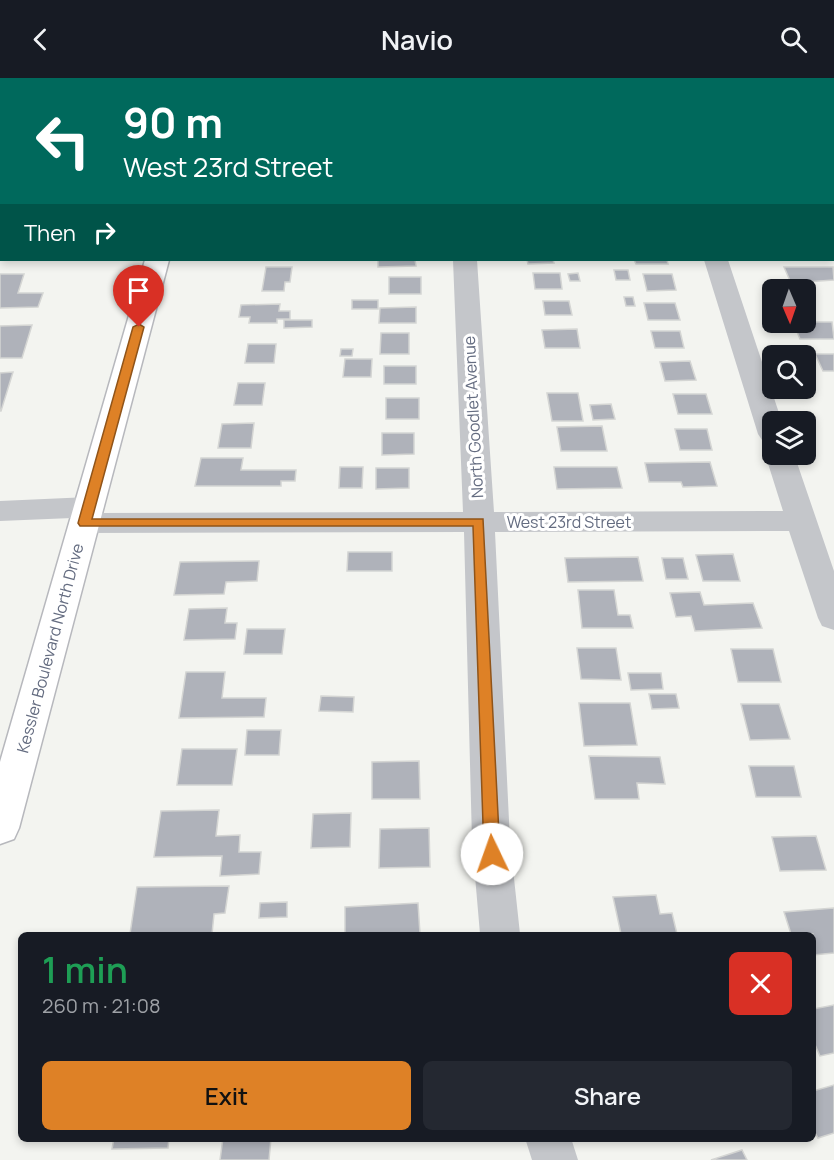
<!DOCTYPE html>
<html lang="en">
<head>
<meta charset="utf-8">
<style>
	body { margin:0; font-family:Manrope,sans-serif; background:#242831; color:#f1f3f6; height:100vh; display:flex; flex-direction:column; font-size:22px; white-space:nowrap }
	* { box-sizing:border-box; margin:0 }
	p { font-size:20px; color:#9ea1a6 }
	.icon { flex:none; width:33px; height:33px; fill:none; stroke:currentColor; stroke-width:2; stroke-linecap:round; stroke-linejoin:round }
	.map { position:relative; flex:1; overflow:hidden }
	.side { position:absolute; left:18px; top:854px; width:798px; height:210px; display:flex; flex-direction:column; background:#171b24; border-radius:9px; box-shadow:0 3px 9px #0003 }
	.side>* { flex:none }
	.banner { position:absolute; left:0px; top:0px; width:834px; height:183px; box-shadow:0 3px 9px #0003; background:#00695c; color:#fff; overflow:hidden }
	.needle { width:39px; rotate:178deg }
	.controls { position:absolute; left:762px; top:201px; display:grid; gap:12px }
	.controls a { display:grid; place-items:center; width:54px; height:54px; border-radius:9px; background:#171b24; box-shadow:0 3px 9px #0003; font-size:30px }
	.pin { position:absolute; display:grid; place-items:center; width:51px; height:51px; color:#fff; margin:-62px -26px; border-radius:50% 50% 50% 0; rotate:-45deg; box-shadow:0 0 6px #0007 }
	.pin .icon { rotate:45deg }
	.me { position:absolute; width:66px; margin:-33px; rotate:357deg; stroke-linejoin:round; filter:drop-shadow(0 0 4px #0008) }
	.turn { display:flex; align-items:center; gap:21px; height:126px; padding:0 24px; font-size:27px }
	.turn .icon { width:78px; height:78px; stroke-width:2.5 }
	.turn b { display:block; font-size:42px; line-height:51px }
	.then { display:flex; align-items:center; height:57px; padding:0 24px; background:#0003; gap:12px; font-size:22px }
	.round { display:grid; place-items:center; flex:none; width:63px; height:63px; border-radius:9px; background:#242831 }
	.headline { display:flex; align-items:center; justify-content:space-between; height:102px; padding:0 24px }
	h1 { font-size:36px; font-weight:600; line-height:45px; color:#1e9e55 }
	.cta { display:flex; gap:12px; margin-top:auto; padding:12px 24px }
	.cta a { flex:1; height:69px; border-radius:9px; background:#de8126; color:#111; font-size:24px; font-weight:600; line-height:69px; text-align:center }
	.cta a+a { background:#242831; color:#f1f3f6 }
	header { display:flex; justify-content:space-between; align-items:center; height:78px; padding:0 24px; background:#171b24; font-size:27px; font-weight:600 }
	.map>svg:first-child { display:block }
</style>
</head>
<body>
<header><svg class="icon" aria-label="back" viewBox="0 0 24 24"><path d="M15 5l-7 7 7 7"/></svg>Navio<svg class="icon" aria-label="search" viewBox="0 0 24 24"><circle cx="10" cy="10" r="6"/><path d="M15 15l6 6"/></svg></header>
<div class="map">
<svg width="834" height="1082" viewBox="0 0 834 1082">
	<rect width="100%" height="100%" fill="#f3f4f0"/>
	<!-- building -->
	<path fill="#afb2ba" stroke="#d4d5d3" stroke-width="1.5" d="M378 182H415L416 188 378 189Z
		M527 182H553L554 185 528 186Z
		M634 182H667L668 186H636Z
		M266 189H292L290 204H285L284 213H262Z
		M784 189H833L834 202 791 205Z
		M614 192H628L630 202H616Z
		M533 195H560L562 211H535Z
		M578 195 580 203H570L568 196Z
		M0 196H24L18 215H43L38 229 0 230Z
		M643 196H672L676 212 647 213Z
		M389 199H421V216H389Z
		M624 219H633L635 228H626Z
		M352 222H378V231H352Z
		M543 223H569L572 237H545Z
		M644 225H675L680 242H648Z
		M280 226 279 233H290V241H277V245H249L250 239H239L241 227Z
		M416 229V245H379L380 230Z
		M284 242H312V249L284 250Z
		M793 244H832L834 261H800Z
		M32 247 22 280H0V248Z
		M577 251 580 270H545L542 252Z
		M651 253H680L684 270H655Z
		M381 255H409V276H380Z
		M248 266H276L274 285H245Z
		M341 271H353L352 278H340Z
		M815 276H834V293H823Z
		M345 281H372L371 299H343Z
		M690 283 696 302 665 303 660 284Z
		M384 288H416V306H384Z
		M13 294 1 333H0V295Z
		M238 305H265L262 327H234Z
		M547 315H578L583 343H552Z
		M673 316H706L712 336H678Z
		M386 320H419V341H386Z
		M611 326 615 341 593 342 590 327Z
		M254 345 251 370H218L222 346Z
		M602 348 607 373H561L557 349Z
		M675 351H707L712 372H680Z
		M382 355H414V376L382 377Z
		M201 380H243L241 392H296L295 403H281V408H195Z
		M710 384 717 408 683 409 681 404H649L645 385Z
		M340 389H363L362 410H339Z
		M554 389H617L622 410 557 411Z
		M376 390H409V410L376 411Z
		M348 474H392V493H347Z
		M733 476 740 503H703L696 477Z
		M638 479 643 503 568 504 565 480Z
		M662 480H683L688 501H666Z
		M259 483 257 503 226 504 224 516 174 517 180 484Z
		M578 512H614L618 537H630L633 550H582Z
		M700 514 704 527 753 525 762 550 695 553 691 538 676 539 670 515Z
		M227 530 225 545H237L235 561 184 562 189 531Z
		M247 551H285L282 576H244Z
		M577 570H616L621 602 581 601Z
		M731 571H773L781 604H738Z
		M186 594H225L222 620H266L264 639 179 640Z
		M628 595H661L663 611 631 612Z
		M649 616H676L679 630 652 631Z
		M321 618 354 619 353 634 319 633Z
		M579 625H630L637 667 584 668Z
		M741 626H779L790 661 750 662Z
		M247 652H281L279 677H245Z
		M182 671H237L232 707H177Z
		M589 678 660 679 665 706 637 705 639 721H595Z
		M419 683 420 721H372V684Z
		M749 688H794L801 719H756Z
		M219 732 216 758 240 757 239 774H261L259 796 220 798 222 778 154 779 161 733Z
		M351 735 350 769 311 770 313 736Z
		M429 750 430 789 379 790 380 751Z
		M816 758 826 792 780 793 772 759Z
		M229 808 225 835 214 836 212 856H130L137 809Z
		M656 817 660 836 672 835 677 856H621L613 819Z
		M287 824V839L259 840 260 825Z
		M418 825 420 856H345V829Z
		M834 830V875L813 877V856H791L784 834Z
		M834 927V975L820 978 813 962V931Z
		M834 1007V1055L818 1060 813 1051V1013Z
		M114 1060H169L168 1070 112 1071Z
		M223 1060H271L269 1082H220Z
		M742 1072 747 1082H711Z"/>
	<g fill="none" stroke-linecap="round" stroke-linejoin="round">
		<!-- major casing -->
		<g stroke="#b7b8bd" stroke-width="3">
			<path id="major" d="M198 0H218L198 2Z
				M145 182H169L19 750 14 761 0 766V684Z"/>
		</g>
		<!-- minor -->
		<path fill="#c4c6ca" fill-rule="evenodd" d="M446 0H466V2H446Z
			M645 0H665V2H646Z
			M832 159H834V173H832Z
			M453 182H477L494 434 783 433 765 376 769 370 772 369V376H794L834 493V552L822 548 818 540 789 453 495 454 510 763 520 856H480L472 763 464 454 84 455 73 452 69 445 72 440 0 443V423L89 419 100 422 104 429 100 435 463 434Z
			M704 182H728L782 344H772V365L762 362 758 356Z
			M525 1060H571L578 1082H532Z"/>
		<!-- major -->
		<use href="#major" fill="#fff" fill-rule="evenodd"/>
	</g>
	<!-- route -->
	<path fill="#de8126" stroke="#905419" stroke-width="1.5" d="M139 246 144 249 92 441H483L500 776 498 781 492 783 486 781 484 776 473 448H80L78 445 133 249Z"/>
	<g text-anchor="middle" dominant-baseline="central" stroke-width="6" stroke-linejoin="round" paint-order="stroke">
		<!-- street labels -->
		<g font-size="16" fill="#646c80" stroke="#fff">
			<text transform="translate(473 339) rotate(-93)">North Goodlet Avenue</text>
			<text x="569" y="444">West 23rd Street</text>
			<text transform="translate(50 570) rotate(-75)">Kessler Boulevard North Drive</text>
		</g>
	</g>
</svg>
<div class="controls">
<a><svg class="needle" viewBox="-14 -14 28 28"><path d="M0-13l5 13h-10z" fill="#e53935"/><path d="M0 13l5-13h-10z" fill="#9ea1a6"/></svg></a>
<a><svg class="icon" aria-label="search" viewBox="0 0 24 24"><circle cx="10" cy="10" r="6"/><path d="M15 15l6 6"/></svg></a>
<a><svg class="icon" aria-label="layers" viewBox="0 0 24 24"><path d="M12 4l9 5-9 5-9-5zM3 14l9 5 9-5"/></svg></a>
</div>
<div class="pin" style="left:139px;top:249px;background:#d93025"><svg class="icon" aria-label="arrive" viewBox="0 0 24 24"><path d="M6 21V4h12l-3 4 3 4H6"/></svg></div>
<svg class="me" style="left:492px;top:776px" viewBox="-20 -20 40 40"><circle r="19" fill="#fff"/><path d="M0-13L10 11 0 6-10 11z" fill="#de8126"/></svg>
<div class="banner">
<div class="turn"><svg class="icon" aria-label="left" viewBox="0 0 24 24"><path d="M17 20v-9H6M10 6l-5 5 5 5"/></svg><div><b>90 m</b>West 23rd Street</div></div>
<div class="then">Then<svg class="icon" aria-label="right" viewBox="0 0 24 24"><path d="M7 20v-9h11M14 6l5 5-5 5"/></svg></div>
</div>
<section class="side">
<div class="headline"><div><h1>1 min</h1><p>260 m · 21:08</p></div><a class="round" style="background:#d93025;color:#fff"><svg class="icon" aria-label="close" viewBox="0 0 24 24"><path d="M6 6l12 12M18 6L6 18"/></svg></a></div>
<div class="cta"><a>Exit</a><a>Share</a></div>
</section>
</div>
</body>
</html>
